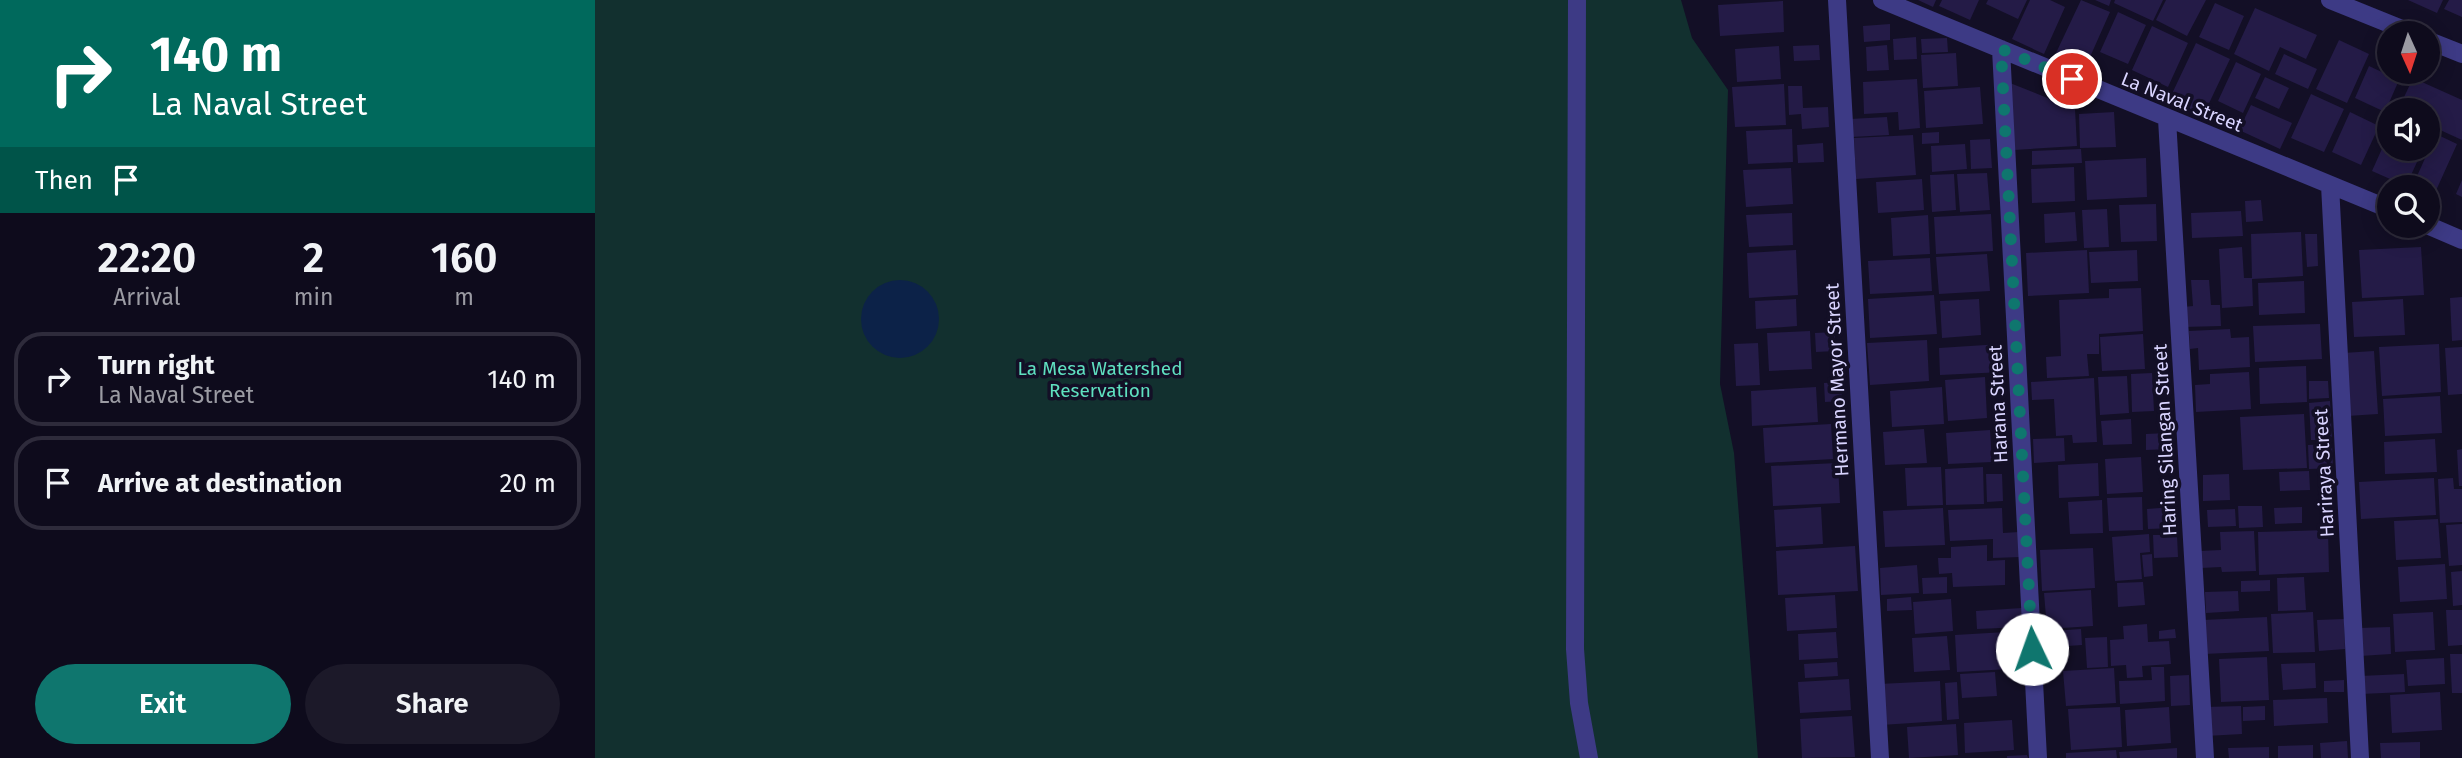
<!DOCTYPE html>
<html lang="en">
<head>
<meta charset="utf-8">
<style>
	body { margin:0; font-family:"Fira Sans",sans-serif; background:#1c1929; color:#f1f3f6; height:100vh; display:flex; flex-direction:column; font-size:26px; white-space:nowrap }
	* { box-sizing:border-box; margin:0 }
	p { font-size:23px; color:#9b9ba3 }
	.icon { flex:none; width:38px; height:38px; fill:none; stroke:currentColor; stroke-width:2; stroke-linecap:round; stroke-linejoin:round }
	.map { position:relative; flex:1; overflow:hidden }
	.sheet { display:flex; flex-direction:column; background:#0e0b1c; width:595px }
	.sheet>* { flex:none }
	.banner { background:#00695c; color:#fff; overflow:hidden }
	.needle { width:46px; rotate:177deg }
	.tools { position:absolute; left:1782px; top:21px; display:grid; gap:14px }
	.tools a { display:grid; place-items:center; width:63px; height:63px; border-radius:50%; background:#0e0b1c; box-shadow:0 4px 18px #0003,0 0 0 2px #2e2b3b; font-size:35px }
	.pin { position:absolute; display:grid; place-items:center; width:60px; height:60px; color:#fff; margin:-30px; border:4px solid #fff; border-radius:50%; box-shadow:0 2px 7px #0007 }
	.me { position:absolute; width:77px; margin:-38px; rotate:357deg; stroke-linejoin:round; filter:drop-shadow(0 0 5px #0008) }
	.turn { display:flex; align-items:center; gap:24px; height:147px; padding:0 35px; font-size:32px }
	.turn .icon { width:91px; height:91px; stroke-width:2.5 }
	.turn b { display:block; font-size:49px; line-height:60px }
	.then { display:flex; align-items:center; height:66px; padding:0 35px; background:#0003; gap:14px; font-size:26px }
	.eta { display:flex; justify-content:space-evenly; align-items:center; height:119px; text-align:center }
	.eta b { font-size:42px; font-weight:600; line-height:49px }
	.button { display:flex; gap:14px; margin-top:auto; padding:14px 35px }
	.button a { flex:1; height:80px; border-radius:42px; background:#0f766e; color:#fff; font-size:28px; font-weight:600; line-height:80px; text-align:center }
	.button a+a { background:#1c1929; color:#f1f3f6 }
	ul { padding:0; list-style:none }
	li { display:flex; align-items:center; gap:21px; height:94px; margin:0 14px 10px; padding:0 21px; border:4px solid #2e2b3b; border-radius:28px }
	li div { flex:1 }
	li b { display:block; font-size:26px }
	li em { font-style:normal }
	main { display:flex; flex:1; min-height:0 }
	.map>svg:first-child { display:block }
</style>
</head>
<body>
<main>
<section class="sheet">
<div class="banner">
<div class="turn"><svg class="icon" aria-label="right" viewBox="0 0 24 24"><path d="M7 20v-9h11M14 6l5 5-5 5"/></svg><div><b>140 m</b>La Naval Street</div></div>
<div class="then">Then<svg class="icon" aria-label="arrive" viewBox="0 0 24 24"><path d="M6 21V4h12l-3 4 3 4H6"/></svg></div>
</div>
<div class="eta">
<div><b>22:20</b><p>Arrival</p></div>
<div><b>2</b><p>min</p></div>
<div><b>160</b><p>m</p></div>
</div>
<ul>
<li><svg class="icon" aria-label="right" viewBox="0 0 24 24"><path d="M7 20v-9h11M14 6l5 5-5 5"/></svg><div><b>Turn right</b><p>La Naval Street</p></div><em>140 m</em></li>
<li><svg class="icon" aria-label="arrive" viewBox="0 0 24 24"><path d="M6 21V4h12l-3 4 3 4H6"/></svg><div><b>Arrive at destination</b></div><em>20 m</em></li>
</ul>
<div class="button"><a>Exit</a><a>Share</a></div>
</section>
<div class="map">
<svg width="1867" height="758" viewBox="0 0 1867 758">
	<rect width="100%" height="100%" fill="#130f26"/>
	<!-- green -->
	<path fill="#12302f" d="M0 0H1086L1097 38 1133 90 1125 384 1139 453 1163 758H0Z"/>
	<!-- water -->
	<path fill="#0c2248" d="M266 319a39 39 0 1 1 78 0a39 39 0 1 1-78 0Z"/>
	<!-- building -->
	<path fill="#241b47" d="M1323 0H1341L1338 7Z
		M1347 0H1384L1375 20 1344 6Z
		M1393 0H1432L1423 19 1391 4Z
		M1435 0H1455L1470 7 1449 54 1417 39Z
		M1486 0 1515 12 1491 66 1461 53Z
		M1500 0H1516L1514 6Z
		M1520 0H1568L1558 21 1519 3Z
		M1571 0H1611L1592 36 1561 20Z
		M1813 0H1848L1842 13Z
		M1854 0H1867V17L1849 9Z
		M1188 1 1189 32 1125 36 1123 5Z
		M1620 3 1649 16 1634 50 1604 37Z
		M1660 8 1722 35 1711 59 1685 47 1674 71 1639 54Z
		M1523 12 1551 25 1533 64 1505 52Z
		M1295 24V40L1269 42 1268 26Z
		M1557 26 1593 43 1573 87 1537 70Z
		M1321 37 1322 59 1299 60 1298 39Z
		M1352 38 1353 52 1327 53 1326 39Z
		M1744 40 1774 54 1752 103 1721 89Z
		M1601 43 1635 59 1608 116 1574 100Z
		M1224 45 1225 60 1199 61 1198 46Z
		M1292 45 1294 70 1272 71 1271 47Z
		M1184 46 1186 79 1142 82 1140 49Z
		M1361 53 1363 86 1328 88 1326 55Z
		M1689 54 1722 69 1713 89 1680 74Z
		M1641 62 1666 74 1648 113 1623 101Z
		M1774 66 1804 80 1790 112 1760 98Z
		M1670 77 1694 88 1684 109 1660 98Z
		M1818 78 1867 100V140L1832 124V110H1803Z
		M1322 79 1325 128 1304 130 1303 112 1269 114 1268 82Z
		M1415 83 1480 109 1482 146 1419 150Z
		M1189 84 1191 125 1140 127 1137 87Z
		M1193 86H1207L1208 108 1233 107 1234 127 1207 129 1206 114 1194 115Z
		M1385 87 1388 124 1331 128 1329 91Z
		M1716 94 1749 109 1729 152 1696 138Z
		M1656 105 1697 123 1685 149 1644 130Z
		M1519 112 1521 147 1485 148 1484 114Z
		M1755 112 1784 126 1766 165 1737 152Z
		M1292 117 1294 135 1256 137 1255 119Z
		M1197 129 1198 162 1153 164 1151 131Z
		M1344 132V143L1327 144V133Z
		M1794 133V149H1828L1811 186 1777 171Z
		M1841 134 1862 144 1839 195 1832 192V187L1818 185Z
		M1318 135 1321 175 1261 179 1259 138Z
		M1395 139 1397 168 1376 169 1375 140Z
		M1228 143 1229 162 1203 163 1202 145Z
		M1370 144 1372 169 1337 172 1336 146Z
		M1486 149 1487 163 1437 165V151Z
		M1551 158 1552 197 1492 200 1490 161Z
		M1479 167 1480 201 1437 203 1436 169Z
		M1196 168 1198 204 1151 207 1148 170Z
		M1392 173 1395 210 1365 212 1362 174Z
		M1359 174 1361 210 1337 212 1335 175Z
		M1327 179 1329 210 1283 213 1281 182Z
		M1867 180V197L1861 194Z
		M1666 200 1668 221 1651 222 1650 201Z
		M1561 204 1562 241 1526 242 1524 205Z
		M1512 209 1514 247 1489 248 1487 210Z
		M1646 211 1648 236 1597 238 1596 213Z
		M1480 212 1482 241 1450 243 1449 214Z
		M1197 213 1198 245 1154 247 1151 215Z
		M1396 214 1398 251 1341 254 1339 217Z
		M1333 215 1335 254 1298 256 1296 218Z
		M1706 232 1708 276 1657 279 1656 234Z
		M1710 234H1722L1723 266 1712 267Z
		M1647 247 1649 278H1657L1658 306 1627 308 1624 249Z
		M1826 247 1829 295 1767 298 1764 250Z
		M1201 250 1203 295 1154 298 1152 253Z
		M1492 250 1494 293 1433 296 1431 253Z
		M1542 250 1543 281 1496 283 1494 252Z
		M1392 254 1395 291 1344 294 1341 257Z
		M1335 258 1337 291 1275 294 1273 261Z
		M1596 280H1614L1616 305H1625L1626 326 1589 327 1588 307 1598 306Z
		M1709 281 1710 313 1664 315 1663 283Z
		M1546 288 1548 331 1504 334V354H1492L1494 376 1452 378 1451 357 1466 356 1464 300 1514 298V289Z
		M1339 295 1342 334 1275 338 1273 299Z
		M1867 297V340L1857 341 1855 298Z
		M1201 299 1202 326 1161 329 1160 301Z
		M1384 299 1386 335 1347 338 1345 301Z
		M1808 299 1810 335 1759 337 1757 302Z
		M1725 324 1727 359 1660 362 1658 326Z
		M1635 329 1636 338 1654 337 1655 367 1604 370 1603 348 1595 349 1594 331Z
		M1215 331 1217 369 1174 371 1172 333Z
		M1240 332V351L1221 352 1220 333Z
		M1548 334 1550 369 1507 371 1505 337Z
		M1332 340 1334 381 1275 385 1272 343Z
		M1163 343 1165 385 1141 386 1139 344Z
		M1406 344 1408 372 1345 375 1344 348Z
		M1844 344 1846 392 1787 396 1784 347Z
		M1867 347V394L1853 395 1850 348Z
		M1779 351 1783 414 1752 416 1748 353Z
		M1711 366 1712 402 1665 404 1664 368Z
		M1654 372 1656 409 1601 412 1600 385 1615 384V374Z
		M1557 373 1559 411 1537 412 1536 374Z
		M1532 376 1534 413 1505 415 1503 377Z
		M1390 377 1392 418 1353 421 1350 380Z
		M1499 378 1502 442 1478 443 1477 435 1461 436 1459 399 1437 400 1436 382Z
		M1714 381H1733L1734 398 1714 399Z
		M1246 382 1247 401 1230 402 1229 383Z
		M1221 387 1223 422 1157 426 1156 391Z
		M1347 387 1349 424 1297 427 1295 391Z
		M1845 396 1847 433 1790 436 1788 399Z
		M1735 401 1737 440H1716L1714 403Z
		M1709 414 1712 468 1648 470 1645 417Z
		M1536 419 1537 444 1508 445 1506 421Z
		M1236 424 1238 459 1170 463 1168 428Z
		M1329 429 1332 463 1290 465 1288 432Z
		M1395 430 1397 462 1353 464 1351 433Z
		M1573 433 1574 449 1551 450V434Z
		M1469 438 1470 461 1439 463 1438 439Z
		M1840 439 1842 472 1790 474 1789 442Z
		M1737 444 1738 468 1714 469 1713 445Z
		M1867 449V486H1864L1862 450Z
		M1546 457 1548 492 1512 494 1510 459Z
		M1243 463 1245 503 1178 506 1176 466Z
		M1503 463 1504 496 1464 498 1463 465Z
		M1346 467 1348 505 1312 506 1310 468Z
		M1388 467 1389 504 1351 505 1350 469Z
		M1714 471 1715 490 1685 491 1684 472Z
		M1391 474H1407L1408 501 1392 502Z
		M1634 474 1635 500 1608 501V475Z
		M1839 478 1841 515 1766 519 1764 482Z
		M1858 478 1859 489H1867V522L1845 523 1843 479Z
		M1547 497 1548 530 1514 531 1512 498Z
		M1507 500 1508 533 1475 534 1473 502Z
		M1643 506H1667L1668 527 1644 528Z
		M1226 507 1228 544 1181 547 1179 510Z
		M1578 507 1579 528 1553 529 1552 509Z
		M1707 507V523L1680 524 1679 508Z
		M1348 508 1350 545 1290 547 1288 511Z
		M1407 508 1408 533 1424 532 1425 557 1398 558V539L1355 541 1353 510Z
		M1640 509 1641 526 1613 527 1612 510Z
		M1843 519 1846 558 1801 560 1799 521Z
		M1867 524V565L1854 566 1851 525Z
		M1733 530 1734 572 1664 575 1663 532Z
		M1659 531 1661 571 1627 572 1626 567 1606 568 1605 551 1626 550 1625 532Z
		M1554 534 1555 552 1545 553 1547 579 1520 581 1517 537Z
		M1558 535H1582L1583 557 1559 558Z
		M1392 545V561L1410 560V585L1358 587 1357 573 1344 574 1343 558H1356V547Z
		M1260 546 1263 591 1183 595 1181 551Z
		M1498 548 1500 588 1447 591 1445 550Z
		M1557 554 1558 576 1549 577 1547 555Z
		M1850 564 1852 599 1805 602 1803 567Z
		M1322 565 1324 593 1286 595 1285 568Z
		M1867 571V605L1858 606 1856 572Z
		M1352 577V593L1328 594 1327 578Z
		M1709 577 1711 610 1683 611 1682 578Z
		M1675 580V591L1646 592V581Z
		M1548 582 1550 605 1523 607 1522 583Z
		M1496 590 1498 626 1452 629 1449 593Z
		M1643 591 1644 611 1611 613 1610 592Z
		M1240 595 1242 628 1192 631 1190 598Z
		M1316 597 1317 610 1292 611V599Z
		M1356 599 1358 631 1320 634 1318 602Z
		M1427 608 1428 627 1382 629 1381 611Z
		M1851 610H1867V645L1853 646Z
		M1718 612 1720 652 1678 653 1676 614Z
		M1838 612 1840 650 1800 652 1798 614Z
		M1672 617 1674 651 1609 654 1608 620Z
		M1749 619 1750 649 1724 651 1722 620Z
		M1552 624 1553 642 1574 641 1576 664 1547 666 1548 677 1532 678 1531 665 1516 666 1515 640 1529 639 1528 626Z
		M1795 627 1796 654 1765 656 1764 628Z
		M1486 629 1487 645 1458 647 1457 631Z
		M1580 629 1581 638 1564 639V631Z
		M1241 632 1243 658 1204 660 1203 634Z
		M1411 632 1414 669 1362 672 1360 635Z
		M1352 636 1355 670 1319 672 1317 638Z
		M1512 637 1513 667 1492 668 1490 638Z
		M1855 654H1867V693H1857Z
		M1672 657 1674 700 1626 702 1624 659Z
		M1849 658 1850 684 1813 686 1811 660Z
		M1242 662 1243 676 1210 678 1209 664Z
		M1720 663 1721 688 1688 690 1686 664Z
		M1556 667H1569L1570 701 1525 704 1524 681 1557 680Z
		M1519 668 1521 703 1471 706 1468 671Z
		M1400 672 1402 696 1367 698 1365 674Z
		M1809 674 1810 692 1766 694 1765 676Z
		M1594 675 1595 705 1576 706 1575 676Z
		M1254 679 1256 710 1205 713 1203 682Z
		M1749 680V692H1729V681Z
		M1345 681 1347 721 1286 725 1284 684Z
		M1362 682 1364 719 1352 720 1350 683Z
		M1845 692 1847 730 1797 733 1795 695Z
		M1732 698 1733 723 1679 726 1678 700Z
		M1646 706 1647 734 1611 736 1610 707Z
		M1670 706V720L1648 721V707Z
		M1525 707 1527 747 1476 750 1473 709Z
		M1574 707 1576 743 1532 746 1530 710Z
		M1257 716 1260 757 1207 758 1205 719Z
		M1417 720 1419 750 1370 753 1369 723Z
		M1361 724 1363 755 1314 758 1312 727Z
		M1752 741 1753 758H1726L1725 743Z
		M1825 742V758H1786L1785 743Z
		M1718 745V758H1683V746Z
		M1674 747V758H1634L1633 748Z
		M1582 748V758H1525L1524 752Z
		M1521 750 1522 758H1471V753Z
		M1432 755 1433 758H1412V756Z"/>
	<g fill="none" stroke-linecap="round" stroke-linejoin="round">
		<!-- minor -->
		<path stroke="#3d3a85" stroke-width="18" d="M982 0 980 649 984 703 994 758
			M1242 0 1285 758
			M1287 0 1794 209
			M1735 0 1817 33
			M1832 40 1867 54
			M1406 49 1443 758
			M1572 119 1610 758
			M1735 185 1765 758
			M1832 225 1867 240"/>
	</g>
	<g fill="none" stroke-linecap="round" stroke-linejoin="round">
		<!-- route -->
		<path stroke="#0f766e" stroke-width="12" stroke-dasharray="0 21.6" d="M1437 649 1406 49 1477 79"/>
	</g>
	<g text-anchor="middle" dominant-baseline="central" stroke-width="7" stroke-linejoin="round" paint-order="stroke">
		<!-- street labels -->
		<g font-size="19" fill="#d9d4ff" stroke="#130f26">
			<text transform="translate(1587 102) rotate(22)">La Naval Street</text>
			<text transform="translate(1242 380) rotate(-93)">Hermano Mayor Street</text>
			<text transform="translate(1403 404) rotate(-93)">Harana Street</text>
			<text transform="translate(1570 440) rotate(-93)">Haring Silangan Street</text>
			<text transform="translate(1729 473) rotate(-93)">Hariraya Street</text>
		</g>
		<!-- park labels -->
		<g font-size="19" fill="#5fe0c0" stroke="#130f26">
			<text x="505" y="368">La Mesa Watershed<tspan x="505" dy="22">Reservation</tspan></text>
		</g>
	</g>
</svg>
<div class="tools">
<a><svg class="needle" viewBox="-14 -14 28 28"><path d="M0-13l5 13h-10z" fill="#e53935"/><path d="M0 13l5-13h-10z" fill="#9b9ba3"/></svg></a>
<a><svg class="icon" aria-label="sound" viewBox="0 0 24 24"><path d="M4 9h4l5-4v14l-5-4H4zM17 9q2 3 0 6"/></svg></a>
<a><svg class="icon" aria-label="search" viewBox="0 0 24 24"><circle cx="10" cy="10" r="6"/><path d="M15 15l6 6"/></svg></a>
</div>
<div class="pin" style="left:1477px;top:79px;background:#d93025"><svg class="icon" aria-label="arrive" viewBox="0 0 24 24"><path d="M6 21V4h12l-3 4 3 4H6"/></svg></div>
<svg class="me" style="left:1437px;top:649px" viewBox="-20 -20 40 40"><circle r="19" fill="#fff"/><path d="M0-13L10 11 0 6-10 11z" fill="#0f766e"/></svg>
</div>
</main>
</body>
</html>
